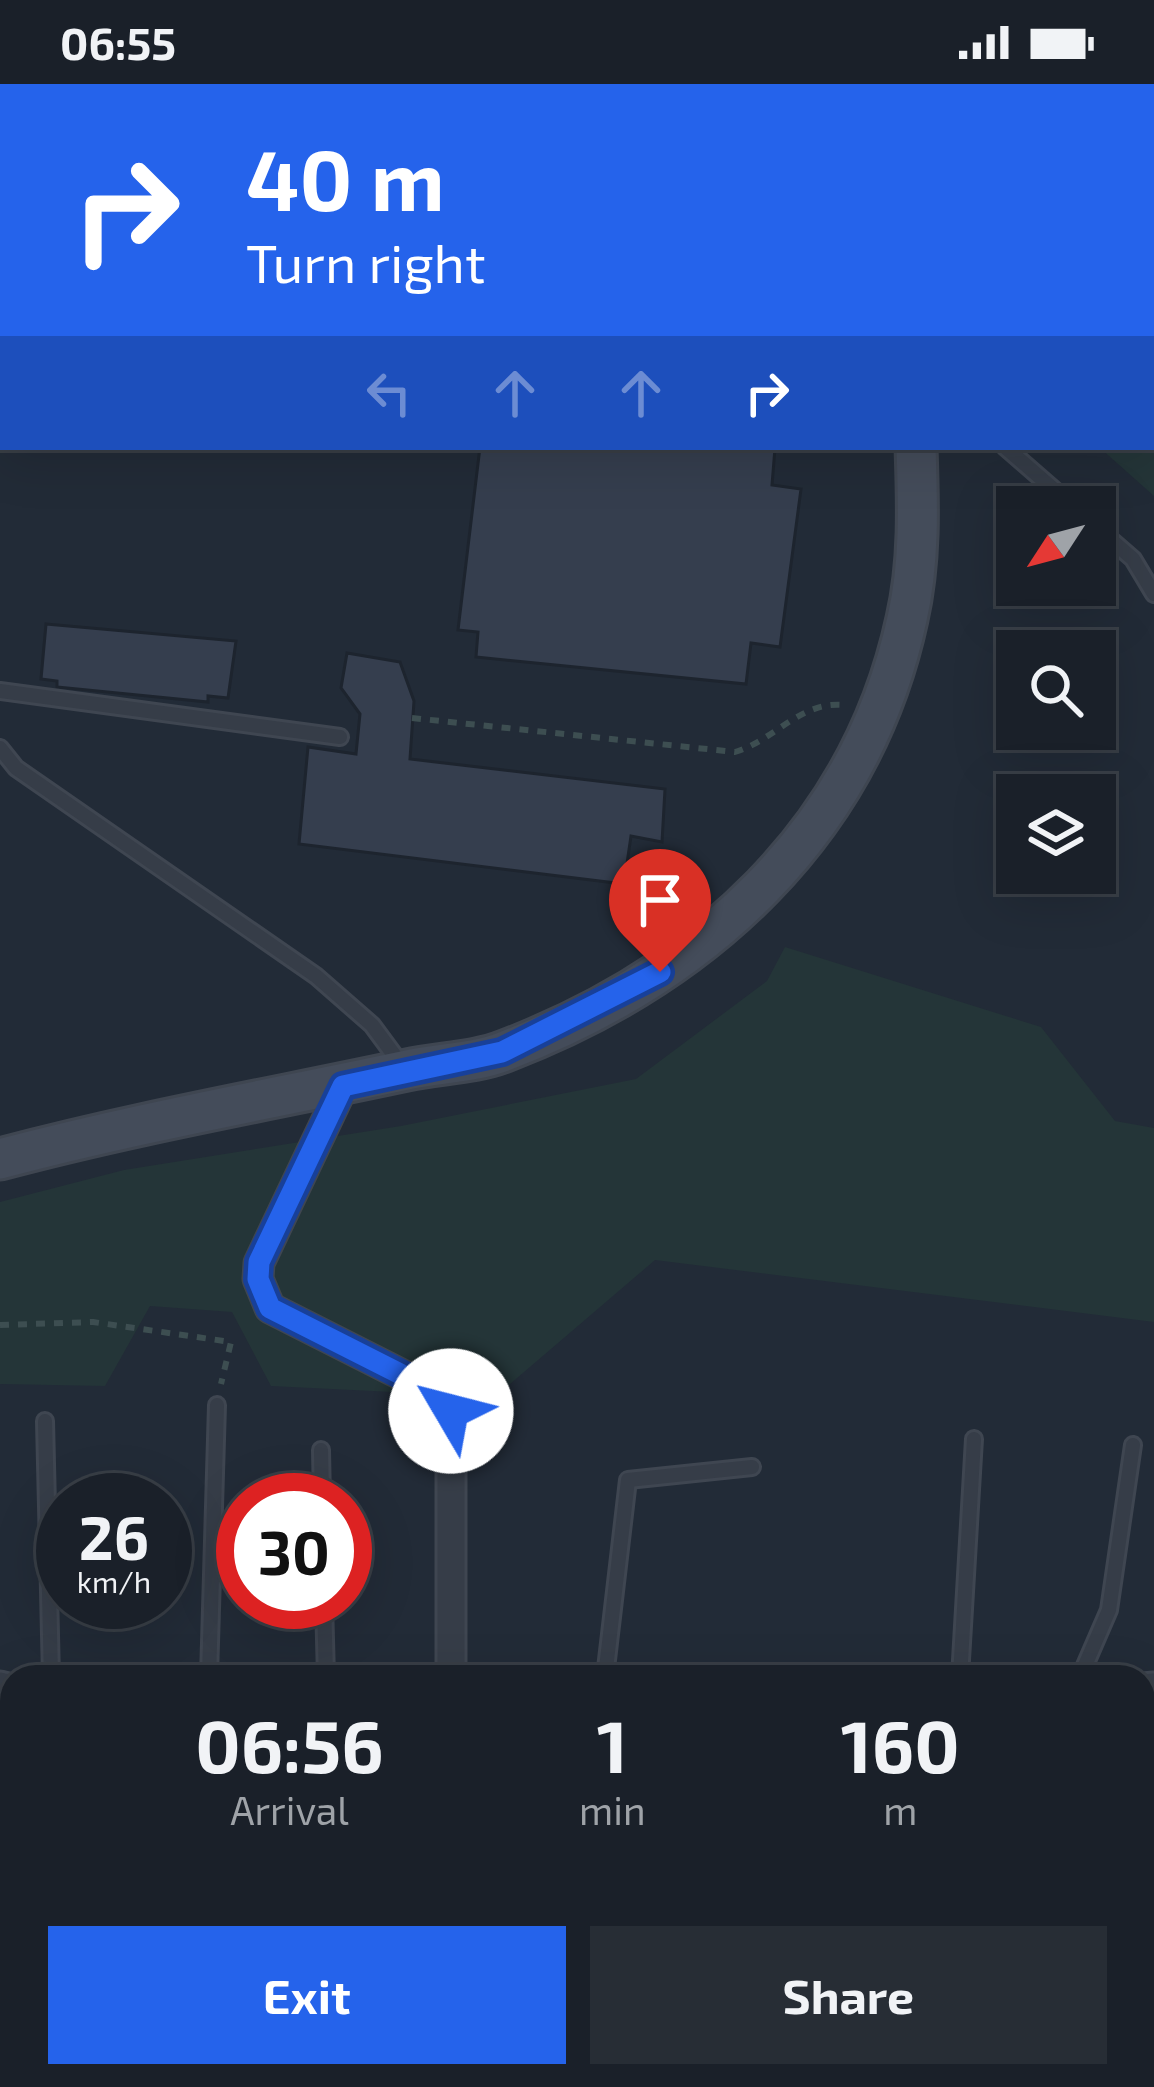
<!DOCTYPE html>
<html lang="en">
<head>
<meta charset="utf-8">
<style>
	body { margin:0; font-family:"Exo 2",sans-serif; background:#272d35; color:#f1f3f6; height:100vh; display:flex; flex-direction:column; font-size:45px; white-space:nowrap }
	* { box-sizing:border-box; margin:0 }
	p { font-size:39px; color:#9fa3a8 }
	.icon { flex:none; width:66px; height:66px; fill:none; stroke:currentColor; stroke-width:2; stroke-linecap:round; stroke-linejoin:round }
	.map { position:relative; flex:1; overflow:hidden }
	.sheet { position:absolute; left:0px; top:1581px; width:1155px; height:423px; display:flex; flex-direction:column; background:#1a2029; border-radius:36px 36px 0 0; box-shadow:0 12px 48px #0002,0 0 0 3px #383e46 }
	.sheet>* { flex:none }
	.banner { position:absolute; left:0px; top:0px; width:1155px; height:366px; box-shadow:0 12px 48px #0002,0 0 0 3px #383e46; background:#2563eb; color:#fff; overflow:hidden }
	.needle { width:78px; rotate:234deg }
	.fabs { position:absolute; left:996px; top:402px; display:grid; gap:24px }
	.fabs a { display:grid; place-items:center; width:120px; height:120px; border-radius:0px; background:#1a2029; box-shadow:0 12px 48px #0002,0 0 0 3px #383e46; font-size:60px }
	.speed { position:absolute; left:36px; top:1389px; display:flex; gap:24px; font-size:60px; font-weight:700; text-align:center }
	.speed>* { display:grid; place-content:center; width:156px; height:156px; border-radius:50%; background:#1a2029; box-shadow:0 12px 48px #0002,0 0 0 3px #383e46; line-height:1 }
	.speed small { font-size:30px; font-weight:400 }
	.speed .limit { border:18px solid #d22; background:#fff; color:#111 }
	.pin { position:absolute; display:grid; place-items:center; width:102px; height:102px; color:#fff; margin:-123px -51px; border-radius:50% 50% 50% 0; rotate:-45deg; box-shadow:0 0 12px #0007 }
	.pin .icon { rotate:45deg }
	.me { position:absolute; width:132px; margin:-66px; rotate:307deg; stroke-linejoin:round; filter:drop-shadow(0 0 9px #0008) }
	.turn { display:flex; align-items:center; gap:42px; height:252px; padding:0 48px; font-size:54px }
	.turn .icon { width:156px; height:156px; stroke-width:2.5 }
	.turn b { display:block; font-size:84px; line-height:102px }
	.lanes { display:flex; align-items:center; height:114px; padding:0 48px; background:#0003; justify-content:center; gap:60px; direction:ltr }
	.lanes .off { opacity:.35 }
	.eta { display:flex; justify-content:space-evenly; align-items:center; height:204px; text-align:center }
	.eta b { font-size:72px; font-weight:700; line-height:84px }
	.cta { display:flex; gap:24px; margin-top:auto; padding:24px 48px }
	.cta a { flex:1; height:138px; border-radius:0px; background:#2563eb; color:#fff; font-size:48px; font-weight:700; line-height:138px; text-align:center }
	.cta a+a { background:#272d35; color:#f1f3f6 }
	.status { display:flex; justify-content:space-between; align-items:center; height:84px; padding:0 60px; background:#1a2029; direction:ltr }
	.status svg { height:33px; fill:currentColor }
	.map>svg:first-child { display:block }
</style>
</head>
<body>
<div class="status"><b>06:55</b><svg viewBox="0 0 49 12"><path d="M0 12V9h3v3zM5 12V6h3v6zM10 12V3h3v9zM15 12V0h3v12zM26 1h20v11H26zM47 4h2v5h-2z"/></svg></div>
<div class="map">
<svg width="1154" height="2003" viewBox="0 0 1154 2003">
	<rect width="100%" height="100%" fill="#222b37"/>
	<!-- green -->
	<path fill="#243538" d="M1152 243 1154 244V412L1099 363H1152Z
		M785 863 1041 943 1115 1037 1154 1044V1238L655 1176 495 1313 271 1302 232 1228 150 1222 105 1302 0 1300V1118L124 1086 401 1042 636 995 767 897Z
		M1154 1752V1906L1143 1880V1753Z"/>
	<!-- building -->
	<path fill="#353e4e" stroke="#1d242e" stroke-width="3" d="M0 0H59L3 3 0 107Z
		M0 220H3V329H0Z
		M480 363 775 364 772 401 801 405 780 563 751 559 746 600 476 573 478 548 458 546Z
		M46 540 236 557 228 614 208 612V618L57 603V597L41 595Z
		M347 569 400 578 414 617 410 675 665 705 662 758 631 752 624 800 299 760 308 663 356 670 360 630 341 604Z"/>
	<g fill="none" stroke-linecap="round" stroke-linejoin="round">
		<!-- lane casing -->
		<g stroke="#3f4651" stroke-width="20">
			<path id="lane" d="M0 190H3
				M1005 363 1074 423
				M1095 442 1133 475 1154 510
				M0 607 340 653
				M0 664 16 684 316 892 372 941 403 983
				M45 1337 51 1593
				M321 1366 322 1416
				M324 1518 326 1593
				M209 1593 217 1321
				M605 1593 628 1396 752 1383
				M960 1593 974 1355
				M1080 1593 1109 1526 1133 1361"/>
		</g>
		<!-- street casing -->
		<g stroke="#3f4651" stroke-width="33">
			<path id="street" d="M343 1002 259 1179 258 1195 270 1224 432 1306 451 1327V1593
				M0 1602 12 1605
				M1143 1604 1154 1603
				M0 1854 12 1857
				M582 1992 629 2003
				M1102 1992H1143
				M668 2003H722
				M741 2003 908 1992"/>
		</g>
		<!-- secondary casing -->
		<g stroke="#3f4651" stroke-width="45">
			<path id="secondary" d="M705 0 709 3
				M0 1075C135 1039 271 1015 407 986 439 979 475 979 505 967 703 891 861 748 907 535 920 478 918 420 916 363"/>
		</g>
		<!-- highway casing -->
		<g stroke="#404752" stroke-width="57">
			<path id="highway" d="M0 1691 12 1694
				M0 1769 12 1772
				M1143 1970 1154 1972
				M949 1992 996 2003"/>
		</g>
		<!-- path -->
		<path stroke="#3d4e51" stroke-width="6" stroke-dasharray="9 9" stroke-linecap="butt" d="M412 634 735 668C775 656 800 617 844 621
			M0 1241 93 1238 231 1258 221 1300"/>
		<!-- lane -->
		<use href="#lane" stroke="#363d48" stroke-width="14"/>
		<!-- street -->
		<use href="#street" stroke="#363d48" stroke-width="27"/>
		<!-- secondary -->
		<use href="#secondary" stroke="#444c5a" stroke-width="39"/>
		<!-- highway -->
		<use href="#highway" stroke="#6d6453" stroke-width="51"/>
	</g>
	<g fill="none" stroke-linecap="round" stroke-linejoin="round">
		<!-- route casing -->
		<g stroke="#184099" stroke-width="30">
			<path id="route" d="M451 1327 432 1306 270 1224 258 1195 259 1178 343 1002 502 968 660 888"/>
		</g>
		<!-- route -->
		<use href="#route" stroke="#2563eb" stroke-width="21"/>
	</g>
</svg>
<div class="fabs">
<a><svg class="needle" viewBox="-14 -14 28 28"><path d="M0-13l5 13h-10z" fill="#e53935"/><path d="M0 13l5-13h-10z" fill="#9fa3a8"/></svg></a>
<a><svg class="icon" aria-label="search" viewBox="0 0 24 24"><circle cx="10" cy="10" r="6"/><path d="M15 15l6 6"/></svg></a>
<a><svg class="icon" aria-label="layers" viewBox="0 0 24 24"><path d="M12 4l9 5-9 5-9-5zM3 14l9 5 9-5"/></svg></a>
</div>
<div class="speed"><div>26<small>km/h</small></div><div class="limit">30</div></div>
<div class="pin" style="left:660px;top:888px;background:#d93025"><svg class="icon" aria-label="arrive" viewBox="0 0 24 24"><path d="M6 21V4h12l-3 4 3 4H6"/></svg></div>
<svg class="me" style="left:451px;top:1327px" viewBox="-20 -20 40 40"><circle r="19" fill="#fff"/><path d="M0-13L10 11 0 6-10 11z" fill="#2563eb"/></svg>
<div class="banner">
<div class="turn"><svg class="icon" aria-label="right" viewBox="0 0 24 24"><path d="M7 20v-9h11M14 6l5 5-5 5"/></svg><div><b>40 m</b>Turn right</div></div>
<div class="lanes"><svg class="icon off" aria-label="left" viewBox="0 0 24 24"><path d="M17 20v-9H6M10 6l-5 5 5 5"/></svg><svg class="icon off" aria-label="ahead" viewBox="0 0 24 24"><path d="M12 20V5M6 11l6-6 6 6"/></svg><svg class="icon off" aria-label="ahead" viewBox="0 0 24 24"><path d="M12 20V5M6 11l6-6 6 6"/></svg><svg class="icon" aria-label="right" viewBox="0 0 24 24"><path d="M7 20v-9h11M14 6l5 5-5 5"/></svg></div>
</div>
<section class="sheet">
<div class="eta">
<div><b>06:56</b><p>Arrival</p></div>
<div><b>1</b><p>min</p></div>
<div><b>160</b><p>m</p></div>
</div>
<div class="cta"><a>Exit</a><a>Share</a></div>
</section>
</div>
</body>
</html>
